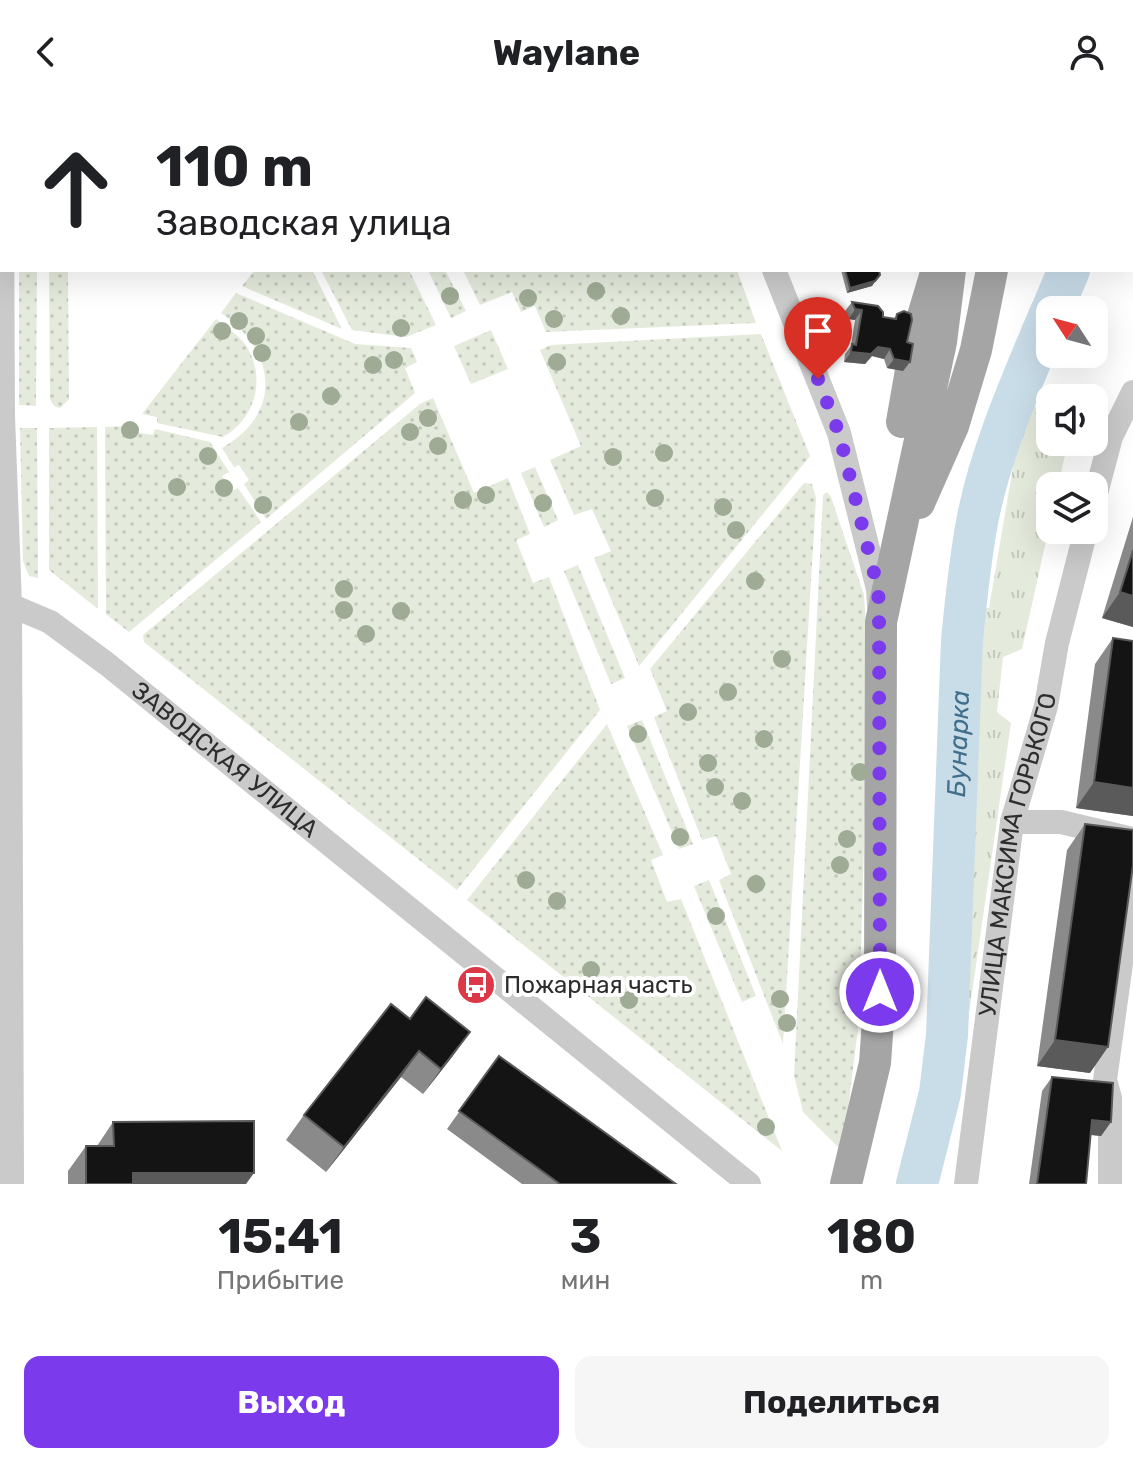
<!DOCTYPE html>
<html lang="ru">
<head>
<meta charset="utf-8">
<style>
	body { margin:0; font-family:Rubik,sans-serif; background:#f6f6f6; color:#202124; height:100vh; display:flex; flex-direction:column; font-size:30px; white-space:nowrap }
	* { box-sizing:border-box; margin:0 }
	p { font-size:26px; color:#757577 }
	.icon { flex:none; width:44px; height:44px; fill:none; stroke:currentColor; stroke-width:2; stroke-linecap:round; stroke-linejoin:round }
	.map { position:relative; height:1080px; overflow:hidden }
	.details { display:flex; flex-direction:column; background:#fff; flex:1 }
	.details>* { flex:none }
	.top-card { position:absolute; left:0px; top:0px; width:1134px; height:168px; box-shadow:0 8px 32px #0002; background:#fff; color:#202124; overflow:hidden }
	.needle { width:52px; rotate:306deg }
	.buttons { position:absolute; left:1036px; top:192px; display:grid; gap:16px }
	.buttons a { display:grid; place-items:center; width:72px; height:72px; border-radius:16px; background:#fff; box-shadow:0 8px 32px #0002; font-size:40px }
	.pin { position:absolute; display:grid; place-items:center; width:68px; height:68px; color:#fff; margin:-82px -34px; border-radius:50% 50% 50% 0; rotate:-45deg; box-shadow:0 0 8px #0007 }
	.pin .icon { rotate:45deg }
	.me { position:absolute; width:88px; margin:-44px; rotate:0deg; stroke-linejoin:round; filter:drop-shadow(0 0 6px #0008) }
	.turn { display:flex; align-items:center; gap:28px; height:168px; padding:0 24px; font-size:36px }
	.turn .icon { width:104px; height:104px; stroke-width:2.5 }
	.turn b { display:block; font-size:56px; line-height:68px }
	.eta { display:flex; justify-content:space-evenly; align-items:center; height:136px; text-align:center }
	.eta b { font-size:48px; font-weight:700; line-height:56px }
	.primary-button { display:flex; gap:16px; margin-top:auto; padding:16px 24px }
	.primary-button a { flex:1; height:92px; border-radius:16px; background:#7c3aed; color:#fff; font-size:32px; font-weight:700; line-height:92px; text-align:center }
	.primary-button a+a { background:#f6f6f6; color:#202124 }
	header { display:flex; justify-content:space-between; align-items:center; height:104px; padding:0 24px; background:#fff; font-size:36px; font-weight:700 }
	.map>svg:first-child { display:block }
</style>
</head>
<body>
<header><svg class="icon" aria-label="back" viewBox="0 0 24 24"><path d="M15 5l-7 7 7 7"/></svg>Waylane<svg class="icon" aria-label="person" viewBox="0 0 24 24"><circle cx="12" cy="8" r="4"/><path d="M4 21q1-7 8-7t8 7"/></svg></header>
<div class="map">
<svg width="1133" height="1080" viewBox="0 0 1133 1080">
	<defs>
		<pattern id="grass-dots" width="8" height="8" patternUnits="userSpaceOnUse" patternTransform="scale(2)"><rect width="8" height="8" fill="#e4eadc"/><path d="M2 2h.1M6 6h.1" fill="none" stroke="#c4c9bd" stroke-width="1.8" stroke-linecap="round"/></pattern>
		<pattern id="park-tufts" width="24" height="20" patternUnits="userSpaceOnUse" patternTransform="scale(2)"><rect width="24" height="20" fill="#e4eadc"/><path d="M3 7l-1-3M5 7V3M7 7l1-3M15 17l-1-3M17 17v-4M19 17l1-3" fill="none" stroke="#c4c9bd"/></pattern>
	</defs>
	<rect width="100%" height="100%" fill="#fff"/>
	<!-- grass -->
	<path fill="url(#grass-dots)" d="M19 166H37L36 302 19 301Z
		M49 166H68L69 295 60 304 54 302 50 295Z
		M255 166H312L342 225 242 182Z
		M321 166H409L436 221 406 233 352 226Z
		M428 166H445L466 207 451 214Z
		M463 166H737L756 219 546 228 535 202 521 208 512 188 480 201Z
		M236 189 355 240 411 244 417 258 405 264 415 289 266 415 244 380 249 376 239 361 234 363 222 344C285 308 275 246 221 209Z
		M216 215C226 223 237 230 245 240 267 272 256 315 223 333L157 319V313L142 310Z
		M491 226 508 265 471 280 454 242Z
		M761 230 810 352 639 562 594 454 611 447 592 405 574 411 550 356 581 342 540 246 551 241Z
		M433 294 474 389 508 374 530 430 516 436 533 479 549 473 600 606 457 786 144 538 143 531 420 300Z
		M133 322 139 323V329L153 331 155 325 210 338 229 368 222 372 232 387 238 384 261 418 129 528 106 510 105 323Z
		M97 323 98 505 49 466V324Z
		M20 324H37L38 474 29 472 23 457Z
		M535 363 558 416 544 423 521 369Z
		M804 379 812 380 816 394 783 940 719 776 731 770 716 732 702 736 654 613 667 607 650 565Z
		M827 388 831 393 864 491 869 563 859 916 846 1021 839 1044 803 1008 794 971 823 391Z
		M578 461 625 574 611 580 564 467Z
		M642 616 693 740 679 745 627 622Z
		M607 620 663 751 651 756 667 798 681 795 782 1047 467 796Z
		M709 776 756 892 742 898 694 782Z"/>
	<!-- park -->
	<path fill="url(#park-tufts)" d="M1024 298 1050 309V338H1068L1058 382H1050V419L1022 545 1003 553 997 608 1011 619 960 972H954C960 816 960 660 965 504H989Z"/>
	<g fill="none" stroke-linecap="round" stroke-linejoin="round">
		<!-- river -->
		<g stroke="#c9dde9" stroke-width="42">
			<path d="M1132 38 1133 36"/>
			<path d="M1052 206 1069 166"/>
			<path id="s1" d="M917 1080 940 989 947 931 962 536C966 495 970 454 978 413 992 344 1023 275 1050 210"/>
		</g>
		<!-- minor -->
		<g stroke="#cacaca" stroke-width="24">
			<path d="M705 0 706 2"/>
			<path d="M833 0V2"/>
			<path d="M53 2 54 0"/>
			<path d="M1088 2 1090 0"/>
			<path d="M2 94 3 312 10 501 12 1080"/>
			<path d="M774 166 839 329 878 485 879 502"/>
			<path d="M1094 397 1111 333 1133 288"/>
			<path id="s2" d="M10 501 50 518 107 560 749 1080"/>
			<path d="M1012 718H1061L1133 735"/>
			<path id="s3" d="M966 1080 1012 718 1046 602 1057 539 1086 426"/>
			<path d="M1110 1080V994L1105 976 1133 772"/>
		</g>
		<!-- major -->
		<path stroke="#a5a5a5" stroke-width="32" d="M956 0V2
			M902 318 917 232 935 172
			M919 399 953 322 976 246 992 166
			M846 1080 875 959 880 888 881 518 941 238 950 166"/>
	</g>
	<!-- trees -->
	<g fill="#9fab94">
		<circle cx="596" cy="187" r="9"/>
		<circle cx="450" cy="192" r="9"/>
		<circle cx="528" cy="194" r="9"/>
		<circle cx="621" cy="212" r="9"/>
		<circle cx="554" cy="215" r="9"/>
		<circle cx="239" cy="217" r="9"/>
		<circle cx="401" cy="224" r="9"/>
		<circle cx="222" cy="227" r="9"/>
		<circle cx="256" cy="232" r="9"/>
		<circle cx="262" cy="249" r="9"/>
		<circle cx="394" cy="256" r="9"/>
		<circle cx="557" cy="258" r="9"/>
		<circle cx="373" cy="261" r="9"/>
		<circle cx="331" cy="292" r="9"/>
		<circle cx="428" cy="314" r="9"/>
		<circle cx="299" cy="318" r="9"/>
		<circle cx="130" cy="326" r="9"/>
		<circle cx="410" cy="328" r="9"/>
		<circle cx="438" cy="342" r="9"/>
		<circle cx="664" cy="349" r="9"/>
		<circle cx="208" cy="352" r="9"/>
		<circle cx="613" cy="353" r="9"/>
		<circle cx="177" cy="383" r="9"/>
		<circle cx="224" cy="384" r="9"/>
		<circle cx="486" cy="391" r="9"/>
		<circle cx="655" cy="394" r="9"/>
		<circle cx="463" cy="396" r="9"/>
		<circle cx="543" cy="399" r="9"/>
		<circle cx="263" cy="401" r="9"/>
		<circle cx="723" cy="403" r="9"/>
		<circle cx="736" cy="426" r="9"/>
		<circle cx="755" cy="477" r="9"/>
		<circle cx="344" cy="485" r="9"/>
		<circle cx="344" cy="506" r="9"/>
		<circle cx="401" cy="507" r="9"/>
		<circle cx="366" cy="530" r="9"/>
		<circle cx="782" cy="555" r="9"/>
		<circle cx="728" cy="588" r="9"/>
		<circle cx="688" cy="608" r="9"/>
		<circle cx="638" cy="630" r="9"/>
		<circle cx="764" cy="635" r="9"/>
		<circle cx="708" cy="659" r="9"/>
		<circle cx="860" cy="668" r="9"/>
		<circle cx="715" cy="683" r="9"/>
		<circle cx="742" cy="697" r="9"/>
		<circle cx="680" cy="733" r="9"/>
		<circle cx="847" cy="735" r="9"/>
		<circle cx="840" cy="761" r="9"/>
		<circle cx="526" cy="776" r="9"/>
		<circle cx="756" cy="780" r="9"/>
		<circle cx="557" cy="797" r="9"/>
		<circle cx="716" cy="812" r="9"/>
		<circle cx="591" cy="866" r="9"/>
		<circle cx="780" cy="895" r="9"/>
		<circle cx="629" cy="896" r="9"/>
		<circle cx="787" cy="919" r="9"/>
		<circle cx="766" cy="1023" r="9"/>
	</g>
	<!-- wall -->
	<path fill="#8a8a8a" d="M841 166H879L880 171 872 182 847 189Z
		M852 198 883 213 894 215 897 210 907 238 910 258 903 267 887 264 884 255 872 252 865 260 844 258 845 250 851 242 855 216 849 215 845 207Z
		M1133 413V523L1102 514Z
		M1113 534 1133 537V712L1076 704 1095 560Z
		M1085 720 1090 969 1037 962 1067 746Z
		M410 915 470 928 452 953 423 990 401 973 326 1068 286 1036 304 1011Z
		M499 952 676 1080H522L447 1025Z
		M1052 973 1111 1018 1101 1032 1091 1031 1086 1080H1029L1042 987Z
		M113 1018 246 1080H68V1067L86 1042H97Z"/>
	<!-- shaded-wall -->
	<path fill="#5a5a5a" d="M875 177 872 182 847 189 850 184Z
		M855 205 862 206 855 216 849 215Z
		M878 243 890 245 884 255 872 252 865 260 844 258 851 248Z
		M894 255 910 258 903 267 887 264Z
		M1120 488 1133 492V523L1102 514Z
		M1094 678 1133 684V712L1076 704Z
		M470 928 452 953 423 990 441 965Z
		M1055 936 1108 943 1090 969 1037 962Z
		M419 947 401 973 326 1068 344 1043Z
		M1092 1016 1111 1018 1101 1032 1083 1030Z
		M133 1069H254L246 1080H126Z"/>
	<!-- building -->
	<path fill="#141414" stroke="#5a5a5a" stroke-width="2" d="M845 166H879L880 171 875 177 850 184Z
		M852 198 878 202 883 208V213L896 215 897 210 904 207 911 210 912 216 907 238 913 240 910 258 894 255 890 245 878 243 871 250 851 248 852 240 856 241 862 206 855 205Z
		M1133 446V492L1120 488Z
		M1113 534 1133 537V684L1094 678Z
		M1085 720 1133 726V761L1108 943 1055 936Z
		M426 893 470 928 441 965 419 947 344 1043 304 1011 391 900 410 915Z
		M499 952 676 1080H560L459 1007Z
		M1052 973 1113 979 1111 1018 1092 1016 1086 1080H1037Z
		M254 1017V1069H133V1080H86V1042H114L113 1018Z"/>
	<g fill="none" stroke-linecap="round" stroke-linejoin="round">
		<!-- route -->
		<path stroke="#7c3aed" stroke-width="14" stroke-dasharray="0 25.2" d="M818 275 839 329 878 485 879 502 880 888"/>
	</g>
	<!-- icons -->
	<defs>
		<g id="bus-disc" transform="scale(2)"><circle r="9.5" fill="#dc3847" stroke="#fff"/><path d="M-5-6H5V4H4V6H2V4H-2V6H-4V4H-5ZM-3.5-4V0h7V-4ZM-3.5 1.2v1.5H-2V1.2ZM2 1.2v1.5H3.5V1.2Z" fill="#fff"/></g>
	</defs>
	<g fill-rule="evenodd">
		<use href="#bus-disc" x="476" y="881"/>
	</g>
	<g text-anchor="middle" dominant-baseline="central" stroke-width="8" stroke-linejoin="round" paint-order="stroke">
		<!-- street labels -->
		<g font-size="24" fill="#2d2d2d" stroke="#fff">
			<text stroke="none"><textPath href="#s2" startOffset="266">ЗАВОДСКАЯ УЛИЦА</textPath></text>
			<text stroke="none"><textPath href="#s3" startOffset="334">УЛИЦА МАКСИМА ГОРЬКОГО</textPath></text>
		</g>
		<!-- poi labels -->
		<g font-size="24" fill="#2d2d2d" stroke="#fff" text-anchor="start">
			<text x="504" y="881">Пожарная часть</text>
		</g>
		<!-- water labels -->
		<g font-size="26" font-style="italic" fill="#406f8b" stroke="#fff">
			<text stroke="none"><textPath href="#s1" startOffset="444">Бунарка</textPath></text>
		</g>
	</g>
</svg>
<div class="buttons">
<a><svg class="needle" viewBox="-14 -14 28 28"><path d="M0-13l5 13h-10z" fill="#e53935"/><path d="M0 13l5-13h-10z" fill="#757577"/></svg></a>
<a><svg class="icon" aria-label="sound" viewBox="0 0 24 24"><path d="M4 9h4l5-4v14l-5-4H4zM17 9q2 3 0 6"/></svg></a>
<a><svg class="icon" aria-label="layers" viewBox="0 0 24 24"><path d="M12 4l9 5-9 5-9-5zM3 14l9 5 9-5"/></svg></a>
</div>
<div class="pin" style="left:818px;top:275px;background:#d93025"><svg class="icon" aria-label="arrive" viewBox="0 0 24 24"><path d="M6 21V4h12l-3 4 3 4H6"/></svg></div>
<svg class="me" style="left:880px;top:888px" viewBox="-20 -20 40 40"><circle r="17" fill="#7c3aed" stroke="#fff" stroke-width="3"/><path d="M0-11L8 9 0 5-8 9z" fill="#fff"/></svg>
<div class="top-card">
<div class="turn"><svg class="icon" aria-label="ahead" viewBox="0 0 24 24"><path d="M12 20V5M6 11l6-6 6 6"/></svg><div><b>110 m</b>Заводская улица</div></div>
</div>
</div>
<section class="details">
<div class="eta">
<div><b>15:41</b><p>Прибытие</p></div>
<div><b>3</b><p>мин</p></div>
<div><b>180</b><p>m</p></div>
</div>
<div class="primary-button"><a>Выход</a><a>Поделиться</a></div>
</section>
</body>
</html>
